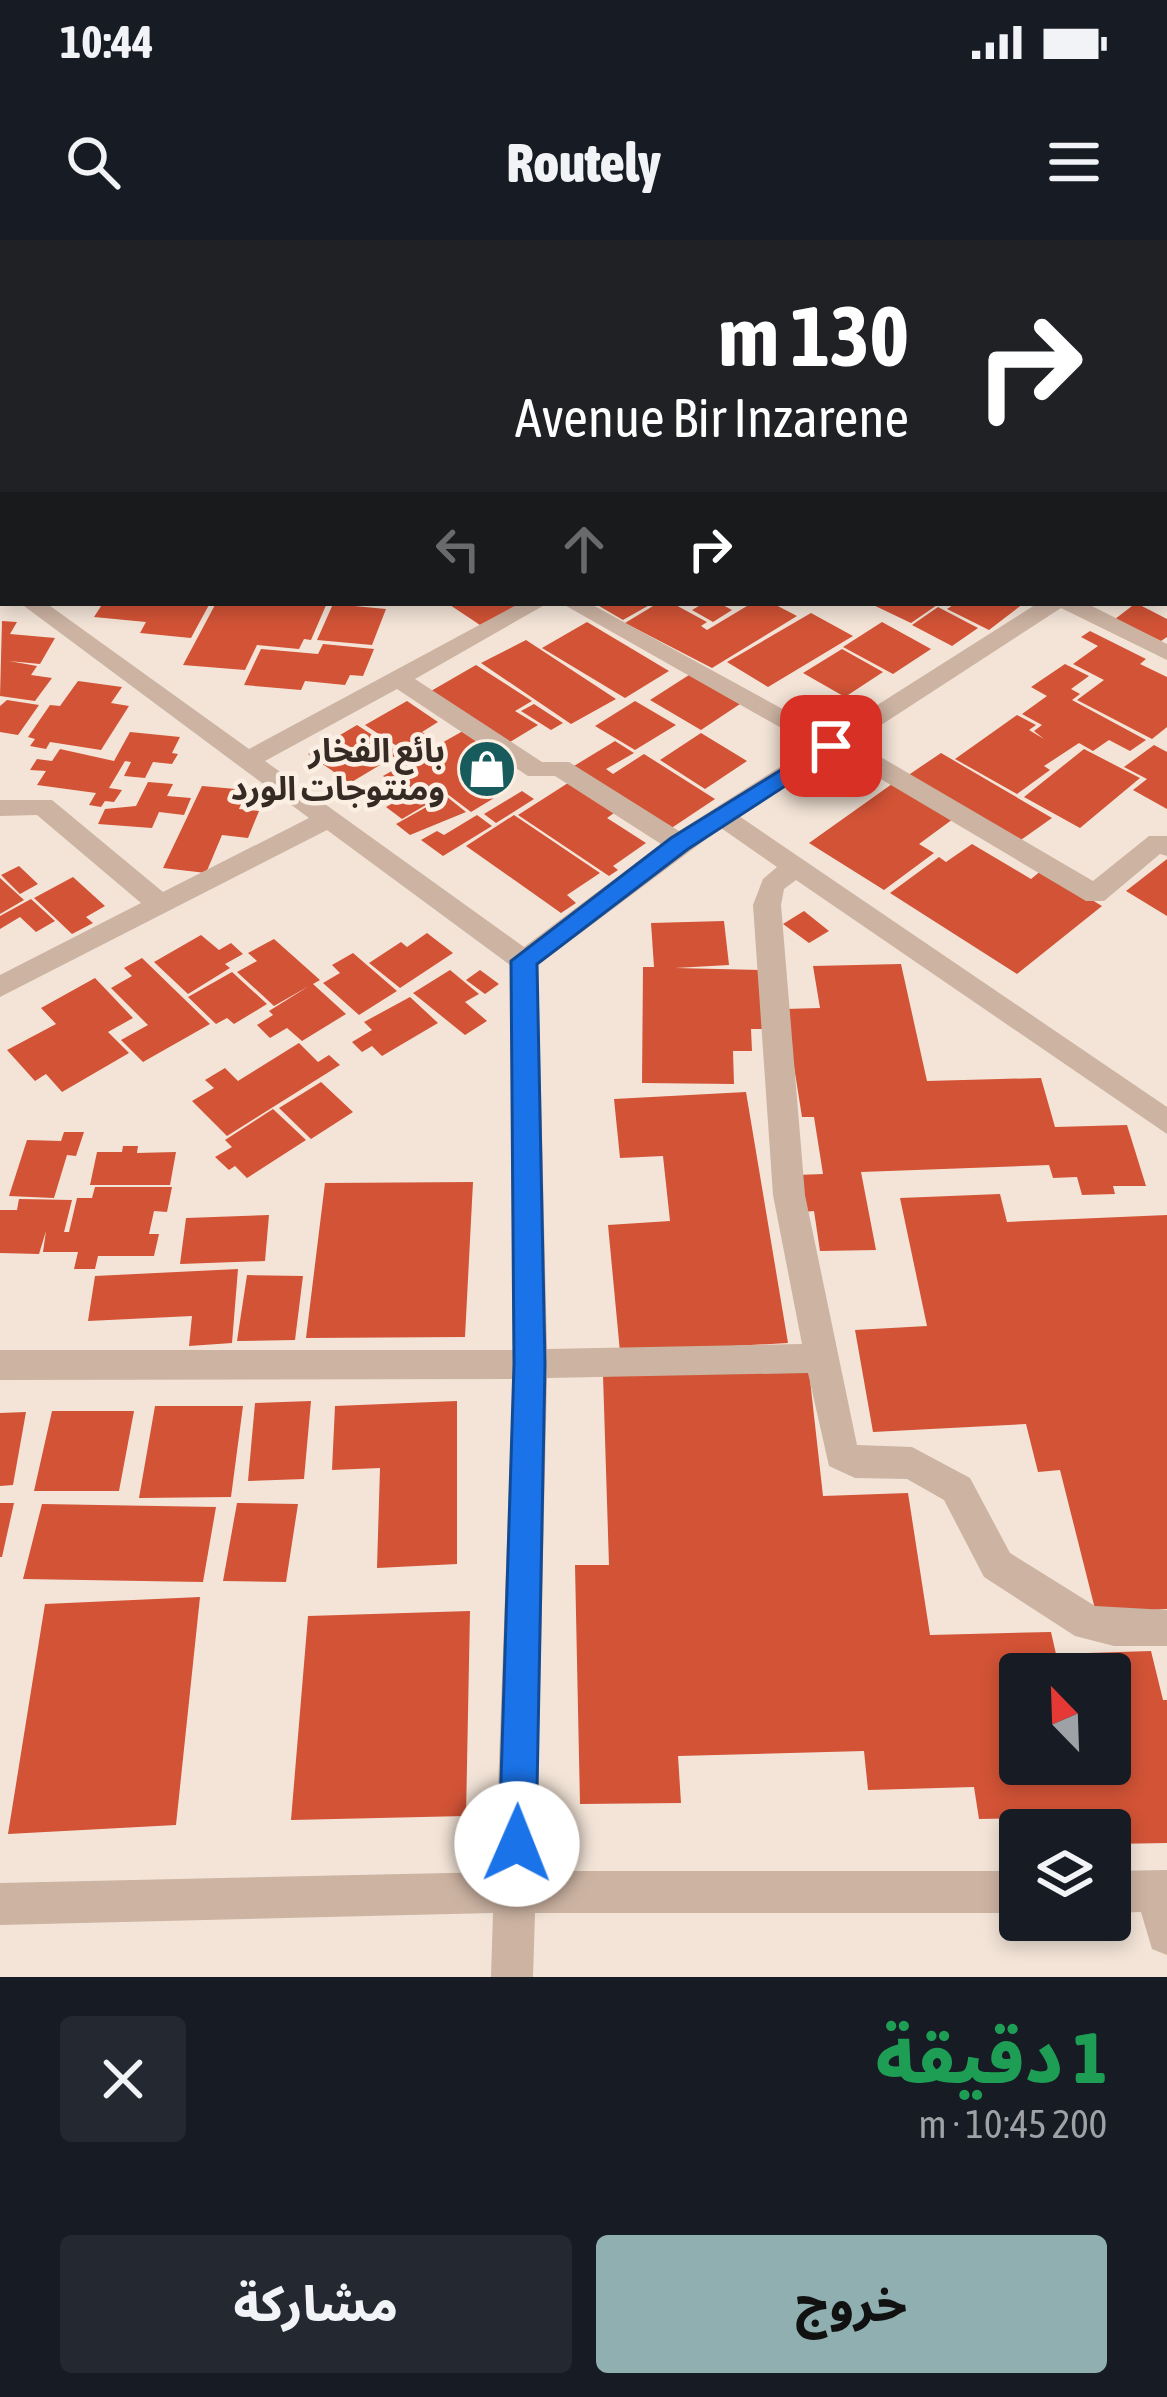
<!DOCTYPE html>
<html lang="ar">
<head>
<meta charset="utf-8">
<style>
	body { margin:0; font-family:"Asap Condensed","Noto Sans Arabic",sans-serif; background:#242831; color:#f1f3f6; direction:rtl; height:100vh; display:flex; flex-direction:column; font-size:45px; white-space:nowrap }
	* { box-sizing:border-box; margin:0 }
	p { font-size:39px; color:#9ea1a6 }
	.icon { flex:none; width:66px; height:66px; fill:none; stroke:currentColor; stroke-width:2; stroke-linecap:round; stroke-linejoin:round }
	.map { position:relative; height:1737px; overflow:hidden; direction:ltr }
	.drawer { display:flex; flex-direction:column; background:#171b24; flex:1 }
	.drawer>* { flex:none }
	.banner { position:absolute; left:0px; top:0px; width:1167px; height:366px; box-shadow:0 6px 18px #0003; direction:rtl; background:#202124; color:#fff; overflow:hidden }
	.needle { width:78px; rotate:337deg }
	.buttons { position:absolute; left:999px; top:1413px; display:grid; gap:24px }
	.buttons a { display:grid; place-items:center; width:132px; height:132px; border-radius:12px; background:#171b24; box-shadow:0 6px 18px #0003; font-size:60px }
	.pin { position:absolute; display:grid; place-items:center; width:102px; height:102px; color:#fff; margin:-51px; border-radius:24px; box-shadow:0 6px 18px #0006 }
	.me { position:absolute; width:132px; margin:-66px; rotate:1deg; stroke-linejoin:round; filter:drop-shadow(0 0 9px #0008) }
	.turn { display:flex; align-items:center; gap:42px; height:252px; padding:0 60px; font-size:54px }
	.turn .icon { width:156px; height:156px; stroke-width:2.5 }
	.turn b { display:block; font-size:84px; line-height:102px }
	.lanes { display:flex; align-items:center; height:114px; padding:0 60px; background:#0003; justify-content:center; gap:60px; direction:ltr }
	.lanes .off { opacity:.35 }
	.round { display:grid; place-items:center; flex:none; width:126px; height:126px; border-radius:12px; background:#242831 }
	.head { display:flex; align-items:center; justify-content:space-between; height:204px; padding:0 60px }
	h1 { font-size:72px; font-weight:800; line-height:90px; color:#1e9e55 }
	.cta { display:flex; gap:24px; margin-top:auto; padding:24px 60px }
	.cta a { flex:1; height:138px; border-radius:12px; background:#8fafb1; color:#111; font-size:48px; font-weight:800; line-height:138px; text-align:center }
	.cta a+a { background:#242831; color:#f1f3f6 }
	.status { display:flex; justify-content:space-between; align-items:center; height:84px; padding:0 60px; background:#171b24; direction:ltr }
	.status svg { height:33px; fill:currentColor }
	header { display:flex; justify-content:space-between; align-items:center; height:156px; padding:0 60px; background:#171b24; font-size:54px; font-weight:800 }
	.map>svg:first-child { display:block }
</style>
</head>
<body>
<div class="status"><b>10:44</b><svg viewBox="0 0 49 12"><path d="M0 12V9h3v3zM5 12V6h3v6zM10 12V3h3v9zM15 12V0h3v12zM26 1h20v11H26zM47 4h2v5h-2z"/></svg></div>
<header><svg class="icon" aria-label="menu" viewBox="0 0 24 24"><path d="M4 6h16M4 12h16M4 18h16"/></svg>Routely<svg class="icon" aria-label="search" viewBox="0 0 24 24"><circle cx="10" cy="10" r="6"/><path d="M15 15l6 6"/></svg></header>
<div class="map">
<svg width="1167" height="1737" viewBox="0 0 1167 1737">
	<rect width="100%" height="100%" fill="#f3e4d7"/>
	<!-- building -->
	<path fill="#d25336" fill-rule="evenodd" d="M103 363H210L191 398 140 393 146 382 94 377Z
		M216 363H327L311 400 304 399 299 409 257 405 245 430 183 425Z
		M447 363H522L480 385Z
		M594 363H653L623 380Z
		M658 363H672L707 382 701 386 707 390 752 363H772L797 376 712 428 625 383Z
		M704 363H719L732 370 713 382 692 370Z
		M869 363H940L911 383Z
		M956 363H1024L989 390 947 369Z
		M1136 363 1167 379V397L1161 401 1115 379Z
		M333 364 386 369 372 405 317 400Z
		M938 367 978 388 952 406 912 385Z
		M811 373 853 396 768 447 727 422Z
		M2 381 17 382 10 394 55 398 40 424 9 421 37 426 31 435 52 438 35 461 0 456Z
		M587 382 669 431 625 458 542 408Z
		M882 382 931 409 893 434 843 407Z
		M1090 391 1146 419 1140 424 1167 437V487L1152 499 1077 460 1104 440 1073 424 1098 406 1081 397Z
		M526 400 616 459 571 484 481 423Z
		M323 404 374 409 363 436 350 435 345 445 305 441 301 450 244 445 261 409 318 414Z
		M842 409 883 432 845 457 803 433Z
		M1065 424 1089 436 1071 449 1080 454 1072 460 1146 500 1130 511 1109 500 1093 511 1079 503 1044 526 1050 530 1017 554 955 519 1017 475 1036 485 1029 490 1044 499 1034 491 1042 485 1022 474 1047 456 1031 447Z
		M476 425 532 461 515 471 538 485 510 502 431 451Z
		M689 435 740 464 701 490 650 460Z
		M78 441 122 447 111 463 129 466 101 510 50 502 46 509 30 506 35 499 28 497 50 465 60 466Z
		M7 460 39 465 18 495 0 492V466Z
		M407 461 438 482 422 492 431 498 406 512 365 485Z
		M635 461 676 485 635 510 595 486Z
		M534 464 563 483 551 490 521 471Z
		M357 485 400 513 350 543 308 514Z
		M463 491 499 516 469 533 475 538 480 535 504 552 471 572 446 553 402 579 386 567 409 554 383 536Z
		M130 492 180 497 172 513 178 514 172 524 153 522 145 538 124 536 131 522 125 521 109 548 122 550 114 562 105 561 101 567 89 565 96 553 37 545 46 531 30 530 37 519 52 521 60 509 114 521Z
		M701 493 747 521 705 549 660 520Z
		M615 501 634 513 606 529 613 534 644 514 715 559 670 589 574 526Z
		M1154 505 1167 512V569L1133 550 1147 539 1124 527Z
		M1084 509 1140 538 1080 588 1024 557Z
		M941 513 1052 578 1018 602 907 536Z
		M148 542 173 544 167 556 191 558 184 575 159 572 152 588 98 584 105 569 136 566Z
		M568 543 614 573 607 578 646 603 613 626 618 630 609 636 518 575Z
		M892 544 953 579 919 604 934 613 884 650 809 603Z
		M202 546 247 550 239 569 259 571 248 598 222 595 206 633 163 628Z
		M522 551 534 559 496 583 484 574Z
		M446 556 466 572 410 595 396 584Z
		M477 575 492 586 443 616 421 600 437 591 444 595Z
		M514 575 600 633 567 655 576 663 561 673 466 606Z
		M972 604 1031 639 1042 630 1102 666 1017 734 890 653 939 617 946 622Z
		M1167 619V676L1126 651Z
		M19 626 38 644 20 654 1 635Z
		M73 637 105 666 86 677 93 683 72 694 34 658Z
		M0 638 24 660 0 674Z
		M31 659 55 681 36 692 20 677 0 689V676Z
		M804 671 829 691 809 703 783 684Z
		M724 681 729 725 675 728 761 730 770 789H751L752 811H733L734 844 642 843 643 727H654L651 683Z
		M427 693 453 713 400 748 369 723 401 702 407 707Z
		M201 695 219 710 231 703 243 714 225 724 230 728 188 754 154 722Z
		M274 699 320 740 313 744 346 774 302 801 287 788 270 798 257 785 273 775 269 771 309 746 274 766 237 732 257 721 248 713Z
		M353 713 397 751 359 775 323 743 340 733 332 725Z
		M142 718 210 784 143 822 121 800 148 785 111 748 132 736 124 728Z
		M901 724 927 841 1041 838 1055 887 1127 885 1146 946H1113L1115 954 1082 955 1077 937 1053 938 1049 925 861 932 876 1010 820 1011 814 971 802 972 796 935 823 934 814 877H802L785 769 820 768 813 726Z
		M450 730 479 754 465 762 487 781 465 795 413 753Z
		M480 730 499 744 485 754 466 740Z
		M232 732 267 764 234 784 227 778 216 784 188 757Z
		M95 738 133 778 108 792 129 813 62 852 46 834 35 841 7 810 56 784 41 768Z
		M410 757 438 783 382 816 372 806 362 812 352 802 372 790 364 782Z
		M299 803 318 822 329 815 340 825 227 896 192 861 214 848 205 840 225 828 238 841Z
		M321 842 353 872 311 899 279 868Z
		M746 852 788 1103 620 1112 608 985 670 981 663 916 620 918 614 859Z
		M273 869 306 900 247 938 235 926 229 930 215 917 232 907 225 900Z
		M64 892H84L76 916 67 915 54 958 9 956 27 900 61 901Z
		M123 906H138L137 913 176 912 170 945H90L97 912H122Z
		M473 942 465 1097 306 1098 325 943Z
		M95 947H172L167 972 154 971 149 994H159L154 1016H98L95 1029H74L78 1012H43L46 991 39 1014 0 1013V970H17L19 959 72 960 64 992H69L77 958H92Z
		M1000 954 1007 982 1167 975V1369L1096 1373 1060 1230 1038 1232 1026 1184 873 1192 855 1090 927 1086 900 958Z
		M269 975 265 1021 180 1024 186 978Z
		M238 1029 232 1103 189 1106 192 1076 88 1081 95 1036Z
		M247 1035 303 1036 295 1100 237 1101Z
		M809 1131 823 1256 908 1253 930 1395 1051 1392 1056 1414 1151 1411 1163 1460H1167V1603L1110 1604V1590H1073L1070 1577 979 1579 974 1547 868 1550 864 1511 678 1516 681 1563 580 1564 575 1325H609L603 1135ZM1020 1434H1110V1524H1020Z
		M311 1161 304 1239 248 1241 255 1163Z
		M457 1161V1324L377 1328 380 1228 332 1230 335 1166Z
		M155 1166H243L231 1257 139 1258Z
		M52 1171H134L119 1251H34Z
		M26 1172 13 1245 0 1246V1173Z
		M0 1263H14L2 1317H0Z
		M237 1263 298 1264 286 1342 223 1341Z
		M42 1264 216 1267 203 1342 23 1339Z
		M200 1357 176 1585 8 1594 45 1364Z
		M470 1371 466 1576 291 1580 308 1376Z"/>
	<g fill="none" stroke-linecap="round" stroke-linejoin="round">
		<!-- street -->
		<path fill="#ccb3a2" fill-rule="evenodd" d="M49 0H73L47 3Z
			M142 0H166L140 3Z
			M232 0H253L255 3H234Z
			M683 0H706L681 3Z
			M710 0H734L736 3H712Z
			M898 0H920L896 3Z
			M1024 0H1048L1050 3H1026Z
			M1107 0H1131L1133 3H1109Z
			M1164 13H1167V24H1164Z
			M0 18H3L0 29Z
			M3 72V84L0 85V73Z
			M1164 173 1167 174V187L1164 186Z
			M1164 319 1167 320V334L1164 333Z
			M0 339 3 340V355L0 354Z
			M20 363H46L249 509 520 363H548L415 439 542 522H569L679 591 813 506 561 363H589L830 495 1038 363H1086L1167 404V420L1061 368 855 502 1093 641 1149 596H1167V616L1160 614 1104 661H1086L837 513 739 576 1167 867V894L796 640 784 649 781 665 805 955 857 1205 912 1207 970 1238 1010 1313 1095 1366 1167 1370V1406H1114L1075 1396 984 1337 944 1260 907 1239 855 1238 829 1226 808 1133 547 1138 536 1631H1020V1673H535L533 1737H491L493 1673 0 1685V1643L495 1632 513 1139 0 1140V1110H513L510 725 327 590 0 757V735L141 663 37 575 0 576V560H52L163 652 309 578ZM397 449 528 536H555L661 604 524 707 265 521ZM721 588 777 627 763 639 753 665 773 955 802 1104 547 1109 538 725Z
			M1167 1630V1715L1152 1709 1141 1672 1110 1673V1631Z"/>
		<!-- primary -->
		<path fill="#7a5f54" fill-rule="evenodd" d="M322 0H345L320 3Z
			M3 137V150L0 151V138Z"/>
	</g>
	<!-- route -->
	<path fill="#1a73e8" stroke="#114b97" stroke-width="3" d="M831 499 839 501V511L688 609 537 724 545 1124 536 1604 530 1617 517 1622 504 1617 499 1604 514 1124 511 721 671 598Z"/>
	<!-- icons -->
	<defs>
		<g id="shop-disc" transform="scale(3)"><circle r="9.5" fill="#175b5c" stroke="#fbefe3"/><path d="M-5-2.5h2.3a2.7 3.5 0 0 1 5.4 0H5L5.5 6h-11ZM-1.5-2.5h3a1.5 2.3 0 0 0-3 0Z" fill="#fff"/></g>
	</defs>
	<g fill-rule="evenodd">
		<use href="#shop-disc" x="487" y="529"/>
	</g>
	<g text-anchor="middle" dominant-baseline="central" stroke-width="9" stroke-linejoin="round" paint-order="stroke">
		<!-- poi labels -->
		<g font-size="33" font-weight="bold" fill="#362a25" stroke="#fbefe3" text-anchor="end">
			<text x="445" y="510">بائع الفخار<tspan x="445" dy="38">ومنتوجات الورد</tspan></text>
		</g>
	</g>
</svg>
<div class="buttons">
<a><svg class="needle" viewBox="-14 -14 28 28"><path d="M0-13l5 13h-10z" fill="#e53935"/><path d="M0 13l5-13h-10z" fill="#9ea1a6"/></svg></a>
<a><svg class="icon" aria-label="layers" viewBox="0 0 24 24"><path d="M12 4l9 5-9 5-9-5zM3 14l9 5 9-5"/></svg></a>
</div>
<div class="pin" style="left:831px;top:506px;background:#d93025"><svg class="icon" aria-label="arrive" viewBox="0 0 24 24"><path d="M6 21V4h12l-3 4 3 4H6"/></svg></div>
<svg class="me" style="left:517px;top:1604px" viewBox="-20 -20 40 40"><circle r="19" fill="#fff"/><path d="M0-13L10 11 0 6-10 11z" fill="#1a73e8"/></svg>
<div class="banner">
<div class="turn"><svg class="icon" aria-label="right" viewBox="0 0 24 24"><path d="M7 20v-9h11M14 6l5 5-5 5"/></svg><div><b>130 m</b>Avenue Bir Inzarene</div></div>
<div class="lanes"><svg class="icon off" aria-label="left" viewBox="0 0 24 24"><path d="M17 20v-9H6M10 6l-5 5 5 5"/></svg><svg class="icon off" aria-label="ahead" viewBox="0 0 24 24"><path d="M12 20V5M6 11l6-6 6 6"/></svg><svg class="icon" aria-label="right" viewBox="0 0 24 24"><path d="M7 20v-9h11M14 6l5 5-5 5"/></svg></div>
</div>
</div>
<section class="drawer">
<div class="head"><div><h1>1 دقيقة</h1><p>200 m · 10:45</p></div><a class="round"><svg class="icon" aria-label="close" viewBox="0 0 24 24"><path d="M6 6l12 12M18 6L6 18"/></svg></a></div>
<div class="cta"><a>خروج</a><a>مشاركة</a></div>
</section>
</body>
</html>
